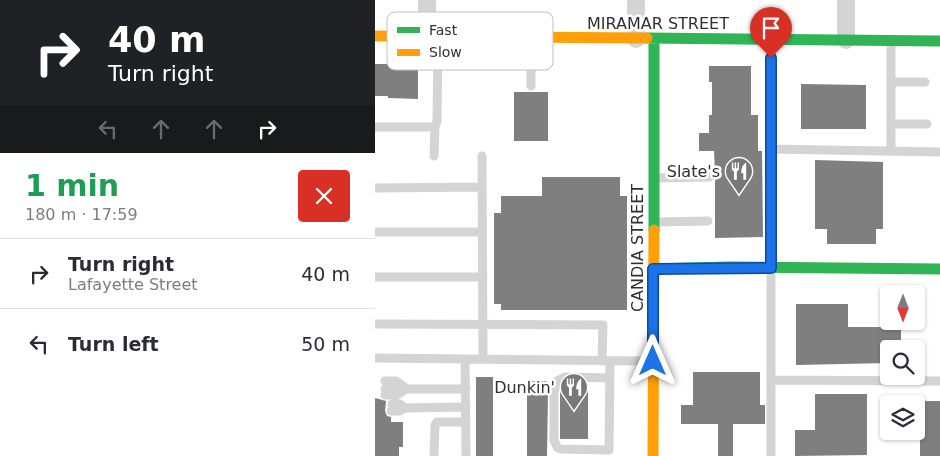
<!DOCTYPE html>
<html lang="en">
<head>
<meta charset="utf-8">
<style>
	body { margin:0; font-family:"DejaVu Sans",sans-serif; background:#f2f2f3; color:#2b2b33; height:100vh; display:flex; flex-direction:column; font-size:19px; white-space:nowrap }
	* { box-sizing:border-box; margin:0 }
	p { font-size:16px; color:#7c7c81 }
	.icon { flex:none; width:28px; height:28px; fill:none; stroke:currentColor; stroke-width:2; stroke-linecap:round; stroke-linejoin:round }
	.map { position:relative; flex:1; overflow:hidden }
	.side { display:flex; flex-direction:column; background:#fff; width:375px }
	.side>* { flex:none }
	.top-card { background:#202124; color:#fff; overflow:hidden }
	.needle { width:32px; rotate:180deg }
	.buttons { position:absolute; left:505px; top:285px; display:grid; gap:10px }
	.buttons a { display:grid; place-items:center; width:45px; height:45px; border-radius:5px; background:#fff; box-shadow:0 1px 4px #0004; font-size:25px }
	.pin { position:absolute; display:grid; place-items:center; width:42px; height:42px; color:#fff; margin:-51px -21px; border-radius:50% 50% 50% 0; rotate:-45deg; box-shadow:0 0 5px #0007 }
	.pin .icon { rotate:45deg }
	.me { position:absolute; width:55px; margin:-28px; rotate:0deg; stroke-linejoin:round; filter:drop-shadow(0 0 4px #0008) }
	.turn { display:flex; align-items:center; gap:18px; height:105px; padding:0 25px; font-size:22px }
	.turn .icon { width:65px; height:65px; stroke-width:2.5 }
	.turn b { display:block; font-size:35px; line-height:42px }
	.lanes { display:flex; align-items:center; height:48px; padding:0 25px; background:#0003; justify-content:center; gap:25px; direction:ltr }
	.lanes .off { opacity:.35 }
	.round { display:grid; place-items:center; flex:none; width:52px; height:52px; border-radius:5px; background:#f2f2f3 }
	.head { display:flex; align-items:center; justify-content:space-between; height:85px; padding:0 25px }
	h1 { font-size:30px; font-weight:800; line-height:38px; color:#1e9e55 }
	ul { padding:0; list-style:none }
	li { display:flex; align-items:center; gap:15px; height:70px; padding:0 25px; border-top:1px solid #e1e1e2 }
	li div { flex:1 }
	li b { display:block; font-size:19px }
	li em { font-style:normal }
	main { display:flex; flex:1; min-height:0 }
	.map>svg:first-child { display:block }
</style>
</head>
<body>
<main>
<section class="side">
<div class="top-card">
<div class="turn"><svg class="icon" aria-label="right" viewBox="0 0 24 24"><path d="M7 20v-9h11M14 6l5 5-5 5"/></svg><div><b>40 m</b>Turn right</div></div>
<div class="lanes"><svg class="icon off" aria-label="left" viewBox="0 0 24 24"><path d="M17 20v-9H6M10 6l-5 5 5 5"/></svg><svg class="icon off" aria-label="ahead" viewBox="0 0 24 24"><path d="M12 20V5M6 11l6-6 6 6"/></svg><svg class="icon off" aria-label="ahead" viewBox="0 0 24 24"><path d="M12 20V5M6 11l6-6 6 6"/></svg><svg class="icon" aria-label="right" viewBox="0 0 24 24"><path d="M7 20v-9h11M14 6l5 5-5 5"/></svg></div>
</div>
<div class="head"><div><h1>1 min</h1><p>180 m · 17:59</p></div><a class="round" style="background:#d93025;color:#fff"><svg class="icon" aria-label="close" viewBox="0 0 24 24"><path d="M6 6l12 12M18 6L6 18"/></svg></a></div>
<ul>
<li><svg class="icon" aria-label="right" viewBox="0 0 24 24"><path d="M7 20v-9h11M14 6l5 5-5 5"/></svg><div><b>Turn right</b><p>Lafayette Street</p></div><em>40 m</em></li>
<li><svg class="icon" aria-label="left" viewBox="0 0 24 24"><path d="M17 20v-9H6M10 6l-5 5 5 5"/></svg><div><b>Turn left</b></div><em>50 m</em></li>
</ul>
</section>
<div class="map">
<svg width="565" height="456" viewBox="0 0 565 456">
	<rect width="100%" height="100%" fill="#fff"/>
	<!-- building -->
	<path fill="#7f7f7f" d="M0 64H43V99L13 98V96H0Z
		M334 66H376V115H383V151H387L388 237 340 238V181L341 177 340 173 339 151H324V133H334V115H337V82H334Z
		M426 84 491 85V129H426Z
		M139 92H173V141H139Z
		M440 160 508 162V229H501V244H452V229H440Z
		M167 177H245V196H252V310H126V304H119V213H126V196H167Z
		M421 304H473V327H526V349H514V363L421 365Z
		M318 372H385V405H390V424H358V456H343V424H306V405H318Z
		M101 377H118V456H101Z
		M152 381H172V384H175L173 393 172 456H152Z
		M190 384H213V439H185V394L187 385Z
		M440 394H492V455L420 456V430H440Z
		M0 398 11 401 10 411 12 416 16 417V422H28V447H24V456H0Z
		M545 401H565V456H545Z"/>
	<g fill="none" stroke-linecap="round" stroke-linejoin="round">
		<!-- lane -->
		<path stroke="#d4d4d4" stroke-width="9" d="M516 41V151
			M516 82H550
			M156 86V38
			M516 124H552
			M0 127H60L62 121 63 39
			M396 149V42
			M59 156 60 127
			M107 156 108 359
			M280 178 335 177
			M0 188 107 187
			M281 222 333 221
			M0 232H107
			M0 277H108
			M0 324 228 325 227 361
			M0 358 276 361
			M90 359 91 456
			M235 378 190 377 182 381 179 393V440L182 447 185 449 234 450 235 361
			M396 380 565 381
			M10 381H21L32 389
			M10 389H91
			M10 395H22L31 389
			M17 404H25L30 408
			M16 411H25L30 408 91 407
			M59 456 60 425 62 422H91
			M396 456V149L565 152"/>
		<!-- street -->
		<path stroke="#d4d4d4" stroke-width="18" d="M52 0V36
			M261 0V39
			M471 0V40"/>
		<!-- fast -->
		<path stroke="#30b455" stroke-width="11" d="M272 38 565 41
			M279 230V39
			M278 269 354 267 565 269"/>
		<!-- slow -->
		<path stroke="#ff9f0a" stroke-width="11" d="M0 36 272 38
			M278 456 279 230"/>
	</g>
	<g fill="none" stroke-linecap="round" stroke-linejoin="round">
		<!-- route casing -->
		<g stroke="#114b97" stroke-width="12">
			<path id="route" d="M278 361V269L396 268V58"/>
		</g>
		<!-- route -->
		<use href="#route" stroke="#1a73e8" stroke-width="9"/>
	</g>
	<!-- icons -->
	<defs>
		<g id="restaurant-pin" transform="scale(1.4375)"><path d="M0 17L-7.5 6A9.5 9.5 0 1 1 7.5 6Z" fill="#787878" stroke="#fff"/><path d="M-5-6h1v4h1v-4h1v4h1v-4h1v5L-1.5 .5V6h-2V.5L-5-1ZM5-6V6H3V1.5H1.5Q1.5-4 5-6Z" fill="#fff"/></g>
	</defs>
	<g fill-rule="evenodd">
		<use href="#restaurant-pin" x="364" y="171"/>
		<use href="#restaurant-pin" x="199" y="387"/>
	</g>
	<g text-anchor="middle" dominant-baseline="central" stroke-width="5" stroke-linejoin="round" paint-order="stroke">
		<!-- street labels -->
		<g font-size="16" fill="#303030" stroke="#fff">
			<text x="283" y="23">MIRAMAR STREET</text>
			<text transform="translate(262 248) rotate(-90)">CANDIA STREET</text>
		</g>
		<!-- poi labels -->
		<g font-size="16" fill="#303030" stroke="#fff" text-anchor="end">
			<text x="345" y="171">Slate's</text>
			<text x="180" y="387">Dunkin'</text>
		</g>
	</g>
	<!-- legend -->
	<rect x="12" y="12" width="166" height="58" rx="8" fill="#fff" stroke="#c1c1c1" stroke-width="1"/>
	<rect x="22" y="27" width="23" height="6" fill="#30b455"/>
	<rect x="22" y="49" width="23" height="7" fill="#ff9f0a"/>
	<g font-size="14" fill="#303030">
		<text x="54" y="35">Fast</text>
		<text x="54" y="57">Slow</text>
	</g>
</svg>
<div class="buttons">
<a><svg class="needle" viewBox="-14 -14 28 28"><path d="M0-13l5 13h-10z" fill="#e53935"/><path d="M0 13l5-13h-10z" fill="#7c7c81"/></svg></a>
<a><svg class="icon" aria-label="search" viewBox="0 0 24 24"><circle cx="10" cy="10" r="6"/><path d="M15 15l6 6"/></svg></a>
<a><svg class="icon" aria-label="layers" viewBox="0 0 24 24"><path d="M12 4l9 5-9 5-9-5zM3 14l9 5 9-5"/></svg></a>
</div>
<div class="pin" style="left:396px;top:58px;background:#d93025"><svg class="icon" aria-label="arrive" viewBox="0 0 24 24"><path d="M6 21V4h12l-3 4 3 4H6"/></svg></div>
<svg class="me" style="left:278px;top:361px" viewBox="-20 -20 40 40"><path d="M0-17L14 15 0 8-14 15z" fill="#1a73e8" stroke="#fff" stroke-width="4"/></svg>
</div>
</main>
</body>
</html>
